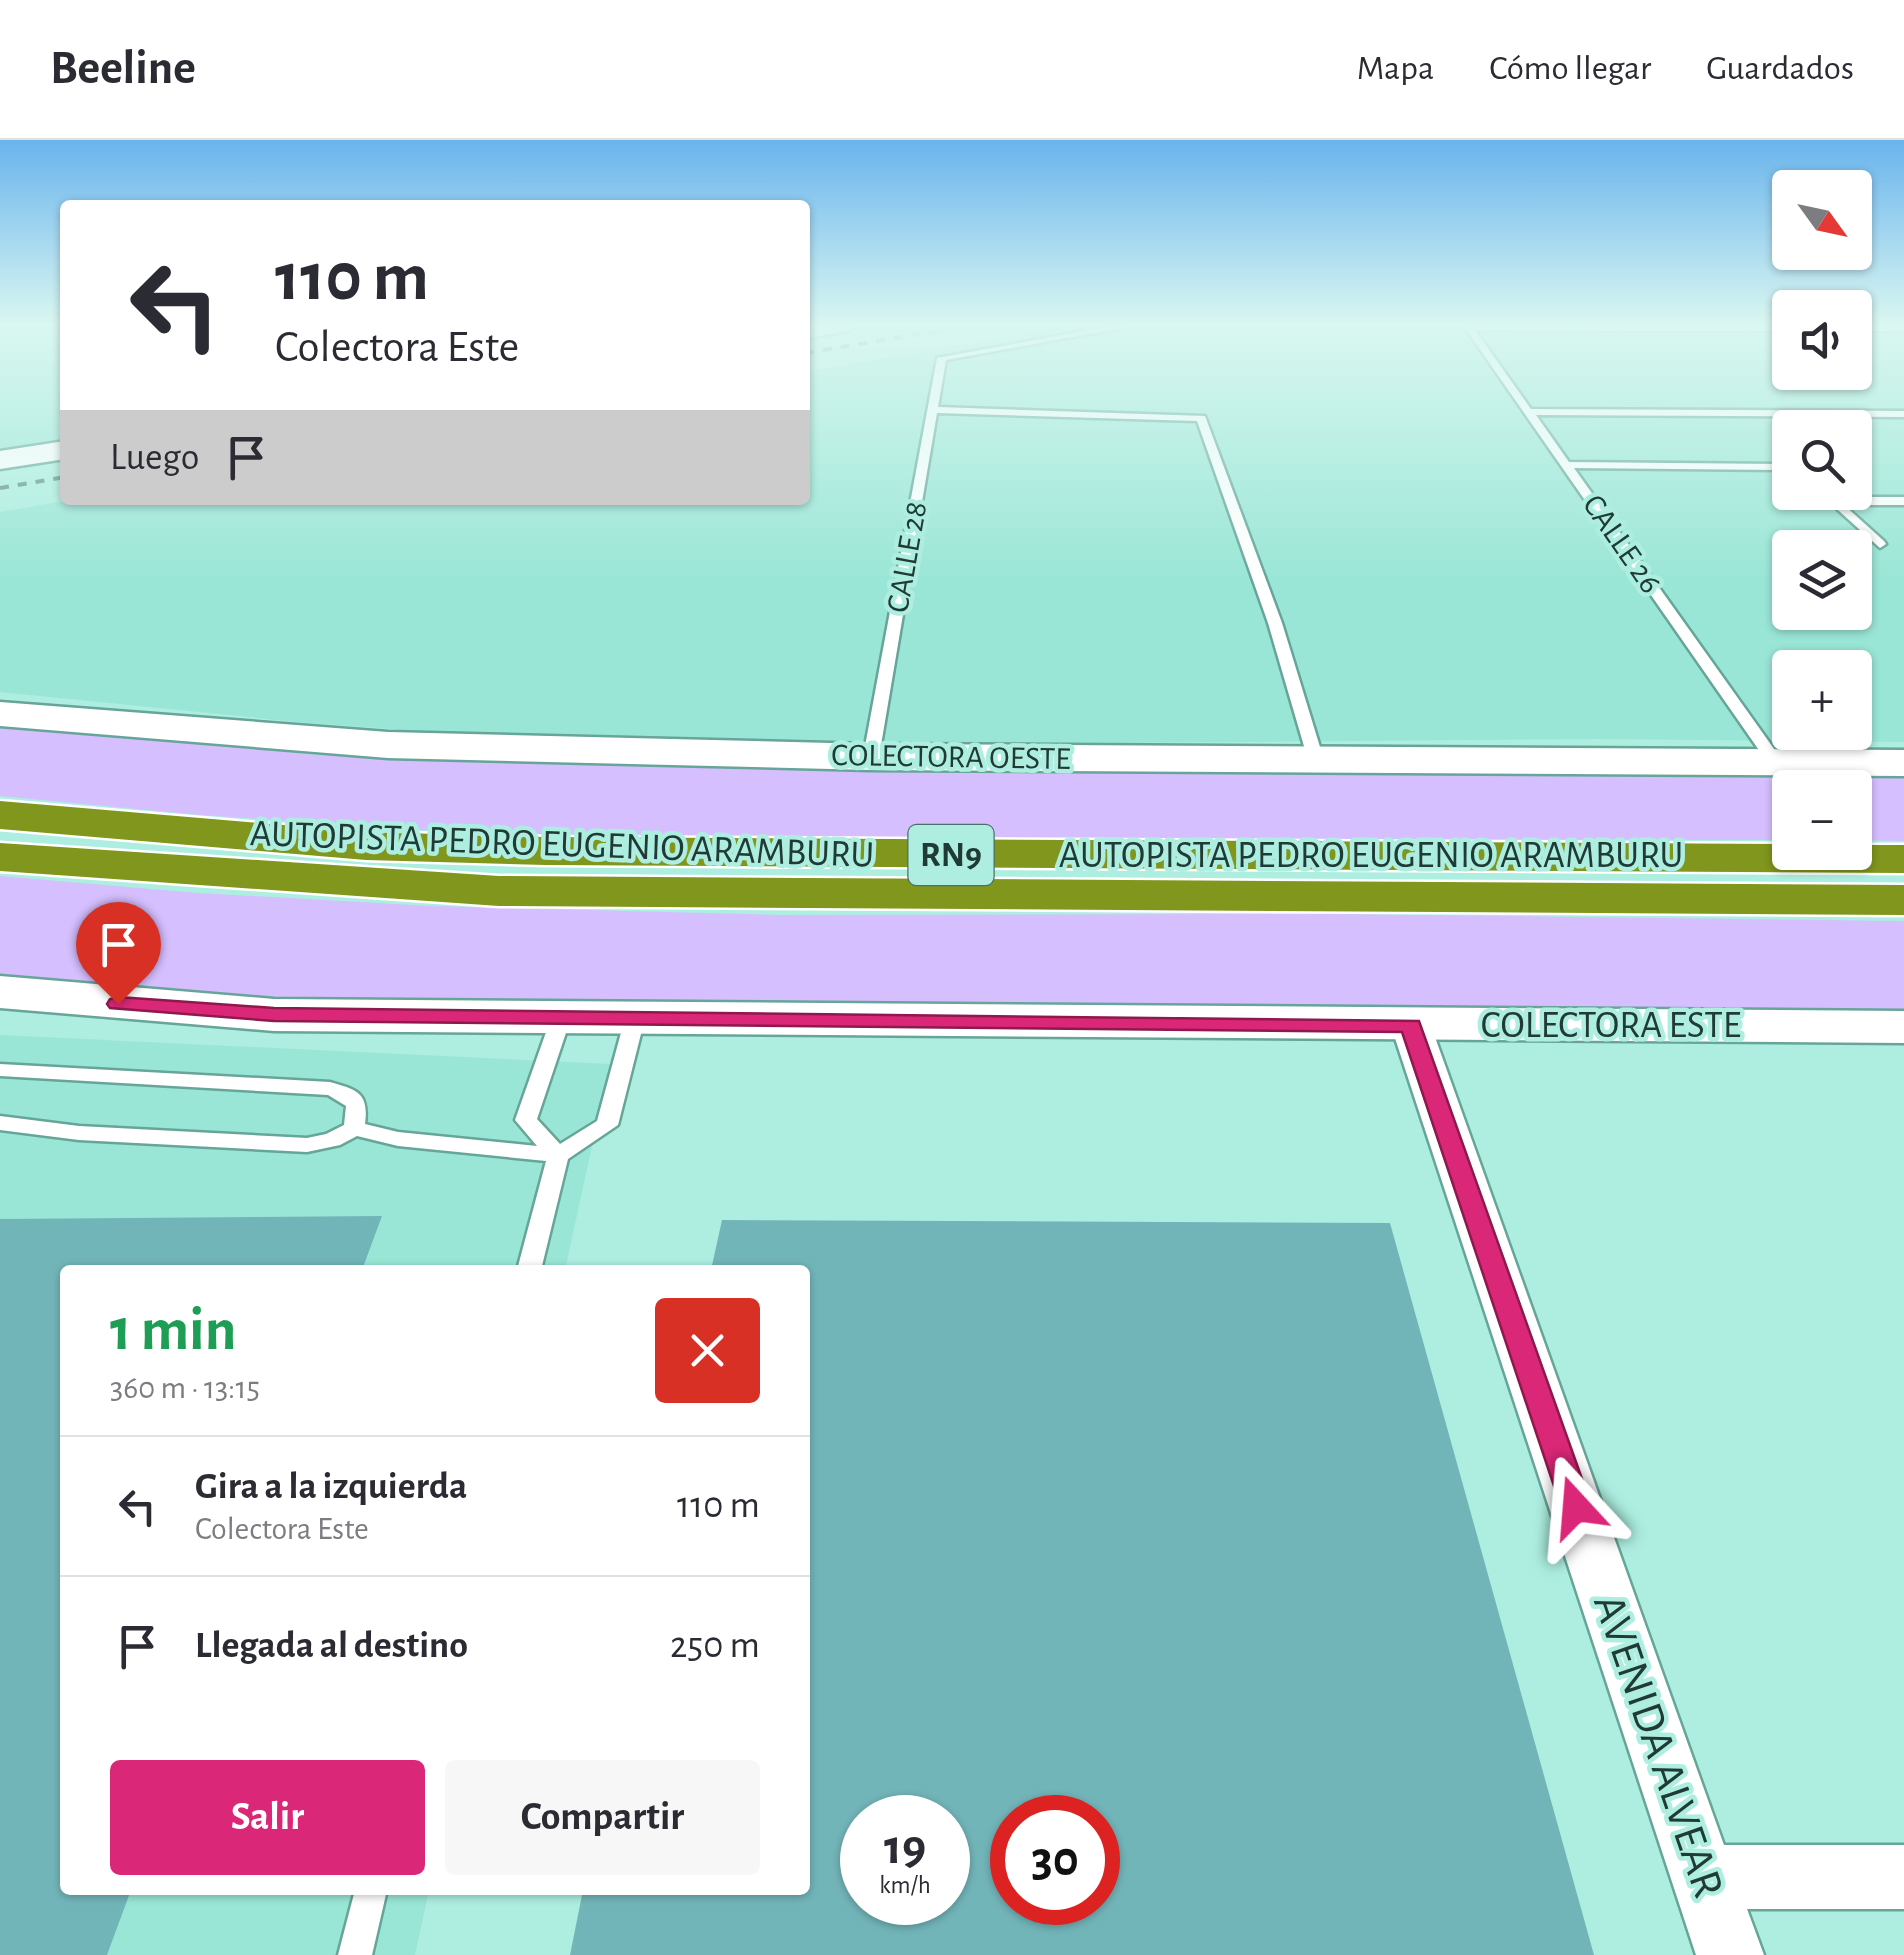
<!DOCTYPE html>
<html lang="es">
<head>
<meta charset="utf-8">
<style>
	body { margin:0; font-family:"Alegreya Sans",sans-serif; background:#f7f7f7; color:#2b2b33; height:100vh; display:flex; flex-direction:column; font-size:38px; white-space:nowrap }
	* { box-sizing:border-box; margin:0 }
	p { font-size:32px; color:#7c7c81 }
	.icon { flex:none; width:55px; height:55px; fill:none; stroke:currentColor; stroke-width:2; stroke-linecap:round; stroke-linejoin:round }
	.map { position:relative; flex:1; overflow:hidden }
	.panel { position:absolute; left:60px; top:1125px; width:750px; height:630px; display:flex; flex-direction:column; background:#fff; border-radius:10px; box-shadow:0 2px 8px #0004 }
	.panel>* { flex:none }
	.top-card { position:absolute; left:60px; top:60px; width:750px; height:305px; border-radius:10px; box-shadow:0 2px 8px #0004; background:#fff; color:#2b2b33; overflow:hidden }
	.needle { width:65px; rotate:123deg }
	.buttons { position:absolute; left:1772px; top:30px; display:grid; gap:20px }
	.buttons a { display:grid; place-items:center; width:100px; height:100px; border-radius:10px; background:#fff; box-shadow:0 2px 8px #0004; font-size:50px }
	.speed { position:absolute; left:840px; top:1655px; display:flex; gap:20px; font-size:50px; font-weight:700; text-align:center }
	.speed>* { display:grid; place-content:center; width:130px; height:130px; border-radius:50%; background:#fff; box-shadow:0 2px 8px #0004; line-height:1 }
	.speed small { font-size:25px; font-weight:400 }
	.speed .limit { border:15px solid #d22; background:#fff; color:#111 }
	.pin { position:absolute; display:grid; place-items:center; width:85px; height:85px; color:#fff; margin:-102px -42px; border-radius:50% 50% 50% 0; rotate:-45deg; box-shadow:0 0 10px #0007 }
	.pin .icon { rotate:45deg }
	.me { position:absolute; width:110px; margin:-55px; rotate:341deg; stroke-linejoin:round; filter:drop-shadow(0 0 8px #0008) }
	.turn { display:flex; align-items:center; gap:35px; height:210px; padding:0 50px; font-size:45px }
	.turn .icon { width:130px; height:130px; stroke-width:2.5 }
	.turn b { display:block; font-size:70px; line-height:85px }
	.then { display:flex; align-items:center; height:95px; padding:0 50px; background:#0003; gap:20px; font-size:38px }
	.round { display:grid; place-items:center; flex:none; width:105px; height:105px; border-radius:10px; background:#f7f7f7 }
	.headline { display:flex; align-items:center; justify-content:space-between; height:170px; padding:0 50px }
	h1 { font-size:60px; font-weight:600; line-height:75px; color:#1e9e55 }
	.action { display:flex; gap:20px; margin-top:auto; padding:20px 50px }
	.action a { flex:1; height:115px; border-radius:10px; background:#db2777; color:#fff; font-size:40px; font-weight:600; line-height:115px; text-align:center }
	.action a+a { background:#f7f7f7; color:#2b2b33 }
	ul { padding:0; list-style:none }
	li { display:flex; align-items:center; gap:30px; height:140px; padding:0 50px; border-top:2px solid #e1e1e2 }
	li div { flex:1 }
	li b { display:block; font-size:38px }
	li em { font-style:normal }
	header { display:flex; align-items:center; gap:60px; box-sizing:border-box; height:140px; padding:0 50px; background:#fff; border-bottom:2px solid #e1e1e2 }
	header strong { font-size:48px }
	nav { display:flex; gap:55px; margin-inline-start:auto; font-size:35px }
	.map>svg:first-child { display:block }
</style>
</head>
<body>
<header>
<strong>Beeline</strong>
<nav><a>Mapa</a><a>Cómo llegar</a><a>Guardados</a></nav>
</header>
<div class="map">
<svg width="1904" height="1815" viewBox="0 0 1904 1815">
	<rect width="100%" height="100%" fill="#adeee0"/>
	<!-- built -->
	<path fill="#9ae6d6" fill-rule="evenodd" d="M0 185H65V301L0 311Z
		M1073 185H1790V232H1855V185H1904V602L1599 599 997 604 483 596 297 582 0 552V372L70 360H805V232ZM1790 288H1855V352H1790ZM1790 408H1855V472H1790ZM1790 528H1855V592H1790Z
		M0 895 610 924 565 1130H65V1750H429L415 1815H0Z"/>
	<!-- green -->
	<path fill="#d5bfff" d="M0 583 316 615 664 625 1904 636V701L1855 700V648H1790V700L752 698 464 693 200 675 0 656Z
		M0 736 198 753 431 766 779 775 1339 774 1904 781V874L295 862 0 837Z"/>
	<!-- building -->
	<path fill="#72b5b9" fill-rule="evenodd" d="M382 1076 362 1130H65V1750H131L107 1815H0V1079Z
		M722 1080 1390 1083 1594 1815H570L583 1750H805V1130H711ZM862 1678H948V1762H862ZM1012 1678H1098V1762H1012Z"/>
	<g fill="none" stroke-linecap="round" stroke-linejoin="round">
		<!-- lane casing -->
		<g stroke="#66a598" stroke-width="5">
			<path id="lane" d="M1117 185H1138L946 220 938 267 1205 276 1282 483 1324 620 1316 625 1308 620 1268 483 1197 281 937 273 879 617 871 622 865 620 863 617 937 218Z
				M1463 185H1790V191L1475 190 1531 269 1904 271V277L1536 275 1569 322 1790 324V330L1574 328 1782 620V626H1770Z
				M1855 185H1904V191H1855Z
				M1818 352H1830L1836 357H1904V365H1844L1884 401 1886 404 1880 408Z
				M561 872 571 878 537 979 560 1004 597 981 625 878 635 872 645 878 618 985 568 1019 541 1130H517L546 1021 398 1006 357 996 340 1005 307 1012 79 1000 0 990V976L79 986 307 998 326 994 344 985 346 966 328 955 0 936V924L330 942C358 950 369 953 365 984L398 992 537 1006 515 980 551 878Z
				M355 1750H387L372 1815H338Z"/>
		</g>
		<!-- street casing -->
		<g stroke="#66a598" stroke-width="5">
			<path id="street" d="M1411 874 1425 878 1431 886 1724 1705H1904V1769H1747L1764 1815H1696L1391 886 1397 878Z"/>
		</g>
		<!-- secondary casing -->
		<g stroke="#66a598" stroke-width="5">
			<path id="secondary" d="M805 185H853L850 190 805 199Z
				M65 301V319L0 329V311Z
				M0 562 388 592 871 604 1904 610V636L871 630 388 618 0 586Z
				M0 836 274 859 1904 871V903L274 891 0 868Z"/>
		</g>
		<!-- highway casing -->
		<g stroke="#fff" stroke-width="5">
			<path id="highway" d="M0 661 366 692 546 697 1790 704V712H1855V705H1904V733L546 725 366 720 0 689Z
				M0 703 499 736 1904 745V775L499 766 0 731Z"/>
		</g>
		<!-- lane -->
		<use href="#lane" fill="#fff" fill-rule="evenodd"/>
		<!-- street -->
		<use href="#street" fill="#fff" fill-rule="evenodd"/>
		<!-- secondary -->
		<use href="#secondary" fill="#fff" fill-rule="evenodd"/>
		<!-- highway -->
		<use href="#highway" fill="#80961d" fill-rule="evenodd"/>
		<!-- rail -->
		<path stroke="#628f85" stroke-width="4" stroke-dasharray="9 9" stroke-linecap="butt" d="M805 213 974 185
			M0 348 65 337"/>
	</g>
	<!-- sky -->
	<linearGradient id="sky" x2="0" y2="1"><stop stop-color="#69b4ed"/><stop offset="0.42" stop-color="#daf7f1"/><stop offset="1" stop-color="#daf7f1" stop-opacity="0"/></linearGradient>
	<rect width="1904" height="439" fill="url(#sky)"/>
	<!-- route -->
	<path fill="#db2777" stroke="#8e194d" stroke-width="2.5" d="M118 857 274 868 1419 881 1592 1367 1587 1376 1576 1380 1565 1376 1561 1367 1402 892 274 881 110 868 107 864 110 859Z"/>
	<g text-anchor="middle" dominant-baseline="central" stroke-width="9" stroke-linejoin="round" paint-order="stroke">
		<!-- far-street labels -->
		<g font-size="32" fill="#203b35" stroke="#adeee0">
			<text transform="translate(1622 404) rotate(55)">CALLE 26</text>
			<text transform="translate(907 417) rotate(-80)">CALLE 28</text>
			<text transform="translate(951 617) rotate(1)">COLECTORA OESTE</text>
		</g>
		<!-- shield labels -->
		<rect fill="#adeee0" stroke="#4a7168" stroke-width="2.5" x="908.5" y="685" width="85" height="60" rx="8"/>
		<g font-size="35" font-weight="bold" fill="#203b35">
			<text x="951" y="715">RN9</text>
		</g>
		<!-- street labels -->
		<g font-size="38" fill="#203b35" stroke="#adeee0">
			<text transform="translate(562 705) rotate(2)">AUTOPISTA PEDRO EUGENIO ARAMBURU</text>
			<text x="1371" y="716">AUTOPISTA PEDRO EUGENIO ARAMBURU</text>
			<text x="1611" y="886">COLECTORA ESTE</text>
		</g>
		<!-- near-street labels -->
		<g font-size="45" fill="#203b35" stroke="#adeee0">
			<text transform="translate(1658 1606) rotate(71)">AVENIDA ALVEAR</text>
		</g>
	</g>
</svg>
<div class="buttons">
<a><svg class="needle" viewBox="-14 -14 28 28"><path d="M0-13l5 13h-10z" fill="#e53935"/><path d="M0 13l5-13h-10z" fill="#7c7c81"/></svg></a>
<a><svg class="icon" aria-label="sound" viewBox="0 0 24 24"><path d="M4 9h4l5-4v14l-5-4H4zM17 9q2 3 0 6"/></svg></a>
<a><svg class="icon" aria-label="search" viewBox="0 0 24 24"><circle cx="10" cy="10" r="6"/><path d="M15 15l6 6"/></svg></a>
<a><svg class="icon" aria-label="layers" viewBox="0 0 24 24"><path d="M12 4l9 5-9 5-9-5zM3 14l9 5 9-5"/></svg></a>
<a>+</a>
<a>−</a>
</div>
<div class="speed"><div>19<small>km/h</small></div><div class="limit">30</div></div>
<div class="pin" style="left:118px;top:864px;background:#d93025"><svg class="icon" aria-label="arrive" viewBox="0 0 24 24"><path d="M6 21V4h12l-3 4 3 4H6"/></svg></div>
<svg class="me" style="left:1576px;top:1367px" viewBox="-20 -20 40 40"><path d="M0-17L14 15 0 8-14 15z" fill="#db2777" stroke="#fff" stroke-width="4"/></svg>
<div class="top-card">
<div class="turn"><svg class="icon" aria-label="left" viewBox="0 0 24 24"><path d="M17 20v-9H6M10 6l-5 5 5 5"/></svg><div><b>110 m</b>Colectora Este</div></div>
<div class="then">Luego<svg class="icon" aria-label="arrive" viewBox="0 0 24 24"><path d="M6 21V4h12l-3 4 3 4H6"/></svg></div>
</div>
<section class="panel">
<div class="headline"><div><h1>1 min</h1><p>360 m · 13:15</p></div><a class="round" style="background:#d93025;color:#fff"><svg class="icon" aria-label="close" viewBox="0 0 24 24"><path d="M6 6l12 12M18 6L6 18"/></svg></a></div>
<ul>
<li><svg class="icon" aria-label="left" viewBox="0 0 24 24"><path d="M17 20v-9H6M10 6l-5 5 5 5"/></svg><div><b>Gira a la izquierda</b><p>Colectora Este</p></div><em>110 m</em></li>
<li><svg class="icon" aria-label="arrive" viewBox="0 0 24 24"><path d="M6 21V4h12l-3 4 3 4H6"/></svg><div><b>Llegada al destino</b></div><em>250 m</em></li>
</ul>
<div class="action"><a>Salir</a><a>Compartir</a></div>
</section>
</div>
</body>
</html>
